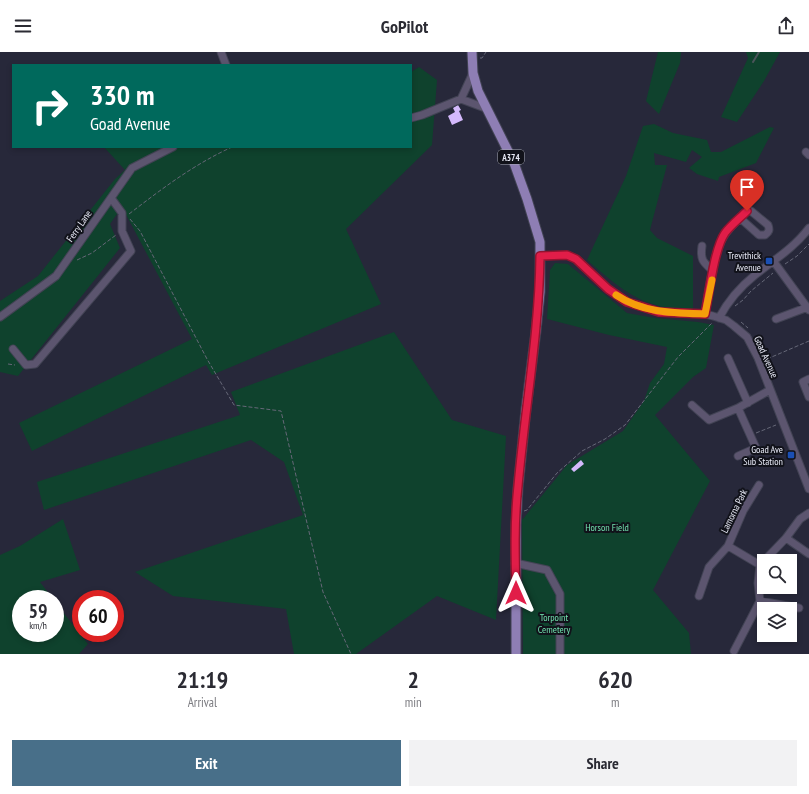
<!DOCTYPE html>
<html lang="en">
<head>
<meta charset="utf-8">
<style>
	body { margin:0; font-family:"PT Sans Narrow",sans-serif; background:#f2f2f3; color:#2b2b33; height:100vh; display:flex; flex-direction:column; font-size:15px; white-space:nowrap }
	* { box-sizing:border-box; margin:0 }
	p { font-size:13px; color:#7c7c81 }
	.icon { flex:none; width:22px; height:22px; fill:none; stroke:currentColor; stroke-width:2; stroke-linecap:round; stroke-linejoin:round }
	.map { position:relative; height:602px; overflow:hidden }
	.drawer { display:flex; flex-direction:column; background:#fff; flex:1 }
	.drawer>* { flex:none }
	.hud { position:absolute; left:12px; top:12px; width:400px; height:84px; border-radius:0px; box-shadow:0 2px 6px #0003; background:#00695c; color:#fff; overflow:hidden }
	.tools { position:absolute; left:757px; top:502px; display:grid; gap:8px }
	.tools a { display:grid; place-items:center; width:40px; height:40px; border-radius:0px; background:#fff; box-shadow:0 2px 6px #0003; font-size:20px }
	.speed { position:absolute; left:12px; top:538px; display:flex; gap:8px; font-size:20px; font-weight:700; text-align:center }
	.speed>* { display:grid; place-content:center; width:52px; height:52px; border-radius:50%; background:#fff; box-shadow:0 2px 6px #0003; line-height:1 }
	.speed small { font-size:10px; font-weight:400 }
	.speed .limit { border:6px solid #d22; background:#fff; color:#111 }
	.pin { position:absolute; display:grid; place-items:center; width:34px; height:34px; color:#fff; margin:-41px -17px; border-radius:50% 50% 50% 0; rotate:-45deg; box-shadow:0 0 4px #0007 }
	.pin .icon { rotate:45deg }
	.me { position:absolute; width:44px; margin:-22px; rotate:0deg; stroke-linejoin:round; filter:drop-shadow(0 0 3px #0008) }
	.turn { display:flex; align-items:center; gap:14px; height:84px; padding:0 12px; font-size:18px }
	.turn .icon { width:52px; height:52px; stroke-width:2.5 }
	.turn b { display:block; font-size:28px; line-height:34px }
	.eta { display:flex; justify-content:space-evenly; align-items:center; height:68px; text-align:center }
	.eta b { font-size:24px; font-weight:800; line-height:28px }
	.action { display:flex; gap:8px; margin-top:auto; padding:8px 12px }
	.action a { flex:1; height:46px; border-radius:0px; background:#486f89; color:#fff; font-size:16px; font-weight:800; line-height:46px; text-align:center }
	.action a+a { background:#f2f2f3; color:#2b2b33 }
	header { display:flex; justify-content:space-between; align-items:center; height:52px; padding:0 12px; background:#fff; font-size:18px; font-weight:800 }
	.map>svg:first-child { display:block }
</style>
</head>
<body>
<header><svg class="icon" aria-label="menu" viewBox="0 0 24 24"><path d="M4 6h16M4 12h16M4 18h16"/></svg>GoPilot<svg class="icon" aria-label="share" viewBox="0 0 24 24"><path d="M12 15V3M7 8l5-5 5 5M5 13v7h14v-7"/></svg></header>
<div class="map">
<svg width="809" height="602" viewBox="0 0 809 602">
	<rect width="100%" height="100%" fill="#27283a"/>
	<!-- green -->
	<path fill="#0f422d" d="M658 0H681L680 11 659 62 646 49Z
		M746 0H780L764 29 737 70 721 65 748 6Z
		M419 15 437 28 432 93 346 177 381 252 212 323 206 313 32 399 19 371 192 287 122 155 110 172 120 196 18 324 0 320V249L38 224 115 127 125 118 104 95H411V20Z
		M654 72 673 81 707 88 711 100H721L770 75 774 76 756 111 719 125 718 129 697 122 689 116 702 105 692 98 686 110 654 101 655 113H667L650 178 657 186 693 204V257C681 256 667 257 656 253 628 245 608 226 587 208L626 124 643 74Z
		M555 211 568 212 627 261 655 266 698 270 714 273 706 316 693 325 655 363 710 429 653 538 689 581 691 602H523L522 468 567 413 623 379 644 349 650 331 664 312 667 295 609 283 547 267 550 218Z
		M394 280 452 368 506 384 496 568 437 544 356 602H294L286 557 173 544 135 520 303 463 284 410 251 388 44 458 37 430 240 363 231 340Z
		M63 467 80 518 40 530 53 547H21V581H55V550L88 592 79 602H0V503L20 494Z"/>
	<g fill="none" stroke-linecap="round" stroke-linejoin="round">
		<!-- stream -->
		<path stroke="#4b545a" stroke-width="2" d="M753 10 759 0"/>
	</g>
	<!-- building -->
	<path fill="#d4b9fc" d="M458 53 461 58 459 59 463 68 452 73 448 64 455 60 453 56Z
		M581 408 584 412 574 420 571 417Z"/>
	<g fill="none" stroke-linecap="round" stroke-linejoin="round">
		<!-- minor casing -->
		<g stroke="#424354" stroke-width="9">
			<path id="minor" d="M221 0 226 13
				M461 47 473 21
				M411 66 422 63 461 47 485 56
				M806 100 809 103
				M702 194C700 208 703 210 713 219
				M541 204 567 203 576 207 608 237 627 250 659 260 705 262 713 264 726 268 734 274 747 285 758 306 809 437
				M774 210 809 258
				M705 262C709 241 713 201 724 184 730 174 739 167 747 159H751L768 173C770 178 769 180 765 183H759L740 166
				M0 265 56 224 132 116 173 95
				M719 266C728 249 740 235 755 223 774 208 794 196 809 176
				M776 267 808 255
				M13 297 26 313 35 312 131 199 122 179V161L111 146
				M728 306 748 351
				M809 327 803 330 809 345
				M692 353 709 368 738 356 770 338
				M738 404 756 396 738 356
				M786 486 809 502
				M728 494 760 513
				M515 511 547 518 560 542V602
				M699 544 709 515 728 494 743 459 759 433
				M760 549 799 556
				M734 599 760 549 758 531 760 513 786 486 800 467 809 461"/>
		</g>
		<!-- major casing -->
		<g stroke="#424354" stroke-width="11">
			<path id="major" d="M472 0 473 21 478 39 514 111 527 147 540 190V240L536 279 526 357 518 436 516 473V602"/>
		</g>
		<!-- path -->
		<path stroke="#666878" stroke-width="1" stroke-dasharray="4 2" stroke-linecap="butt" d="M480 6H482L486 0
			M129 162C163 136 193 113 232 95
			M130 167 140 179 207 307 234 353 281 359 323 540 351 602
			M77 208 92 201 116 183
			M785 212 797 204 809 192
			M735 254 743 248 751 239 773 221
			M741 270 748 276
			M767 307 809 289
			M8 312 15 313
			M756 381 776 373
			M524 459 527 458 557 421 582 399 605 387 625 373 678 305 712 271"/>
		<!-- minor -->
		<use href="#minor" stroke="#5c556f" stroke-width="7"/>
		<!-- major -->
		<use href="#major" stroke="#8e7eb4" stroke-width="9"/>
	</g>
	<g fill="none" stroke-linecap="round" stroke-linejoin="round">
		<!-- route casing -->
		<g stroke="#92132f" stroke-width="10">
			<path id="route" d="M516 541C515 505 514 470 518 434 525 357 539 281 540 204L567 203 576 207 608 237 627 250 659 260 705 262C709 242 714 197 725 181 731 173 740 166 747 159"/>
		</g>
		<!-- route -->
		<use href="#route" stroke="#e11d48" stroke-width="7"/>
		<!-- slow -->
		<path stroke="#f59e0b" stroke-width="7" d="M616 243C643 261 673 261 705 262L712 228"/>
	</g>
	<!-- markers -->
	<g fill="#1a4fb4" stroke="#11121a" stroke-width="1.5">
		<rect x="765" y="205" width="8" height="8" rx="2"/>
		<rect x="787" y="399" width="8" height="8" rx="2"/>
	</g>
	<g text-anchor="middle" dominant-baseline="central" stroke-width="4" stroke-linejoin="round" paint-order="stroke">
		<!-- shield labels -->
		<rect fill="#11121a" stroke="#a8aab5" stroke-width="1" x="498" y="98" width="26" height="14" rx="3"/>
		<g font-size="9" font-weight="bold" fill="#e9ebf7">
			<text x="511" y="105">A374</text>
		</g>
		<!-- street labels -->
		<g font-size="10" fill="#e9ebf7" stroke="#11121a">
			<text transform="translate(79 174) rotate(-55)">Ferry Lane</text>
			<text transform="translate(766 305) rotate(66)">Goad Avenue</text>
			<text transform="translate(734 459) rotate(-64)">Lamorna Park</text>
		</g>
		<!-- poi labels -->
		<g font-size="10" fill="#e9ebf7" stroke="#11121a" text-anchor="end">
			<text x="761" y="203">Trevithick<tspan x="761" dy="12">Avenue</tspan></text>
			<text x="783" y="397">Goad Ave<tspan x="783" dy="12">Sub Station</tspan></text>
		</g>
		<!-- park labels -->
		<g font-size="10" fill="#72e2af" stroke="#11121a">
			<text x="607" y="475">Horson Field</text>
			<text x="554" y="565">Torpoint<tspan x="554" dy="12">Cemetery</tspan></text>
		</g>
	</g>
</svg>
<div class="tools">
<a><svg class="icon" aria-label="search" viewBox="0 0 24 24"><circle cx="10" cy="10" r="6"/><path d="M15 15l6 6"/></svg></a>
<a><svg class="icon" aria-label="layers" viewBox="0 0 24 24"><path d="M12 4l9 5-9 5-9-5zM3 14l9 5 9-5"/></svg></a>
</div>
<div class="speed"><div>59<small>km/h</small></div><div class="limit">60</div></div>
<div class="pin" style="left:747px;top:159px;background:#d93025"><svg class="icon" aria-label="arrive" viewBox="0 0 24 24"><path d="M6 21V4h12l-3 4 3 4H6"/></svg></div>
<svg class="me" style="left:516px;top:541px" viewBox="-20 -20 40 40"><path d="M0-17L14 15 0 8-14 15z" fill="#e11d48" stroke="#fff" stroke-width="4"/></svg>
<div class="hud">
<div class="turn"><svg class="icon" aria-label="right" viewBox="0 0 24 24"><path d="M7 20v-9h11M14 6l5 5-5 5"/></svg><div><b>330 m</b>Goad Avenue</div></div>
</div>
</div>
<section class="drawer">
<div class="eta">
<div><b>21:19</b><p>Arrival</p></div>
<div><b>2</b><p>min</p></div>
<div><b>620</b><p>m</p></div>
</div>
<div class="action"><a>Exit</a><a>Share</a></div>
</section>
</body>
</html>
